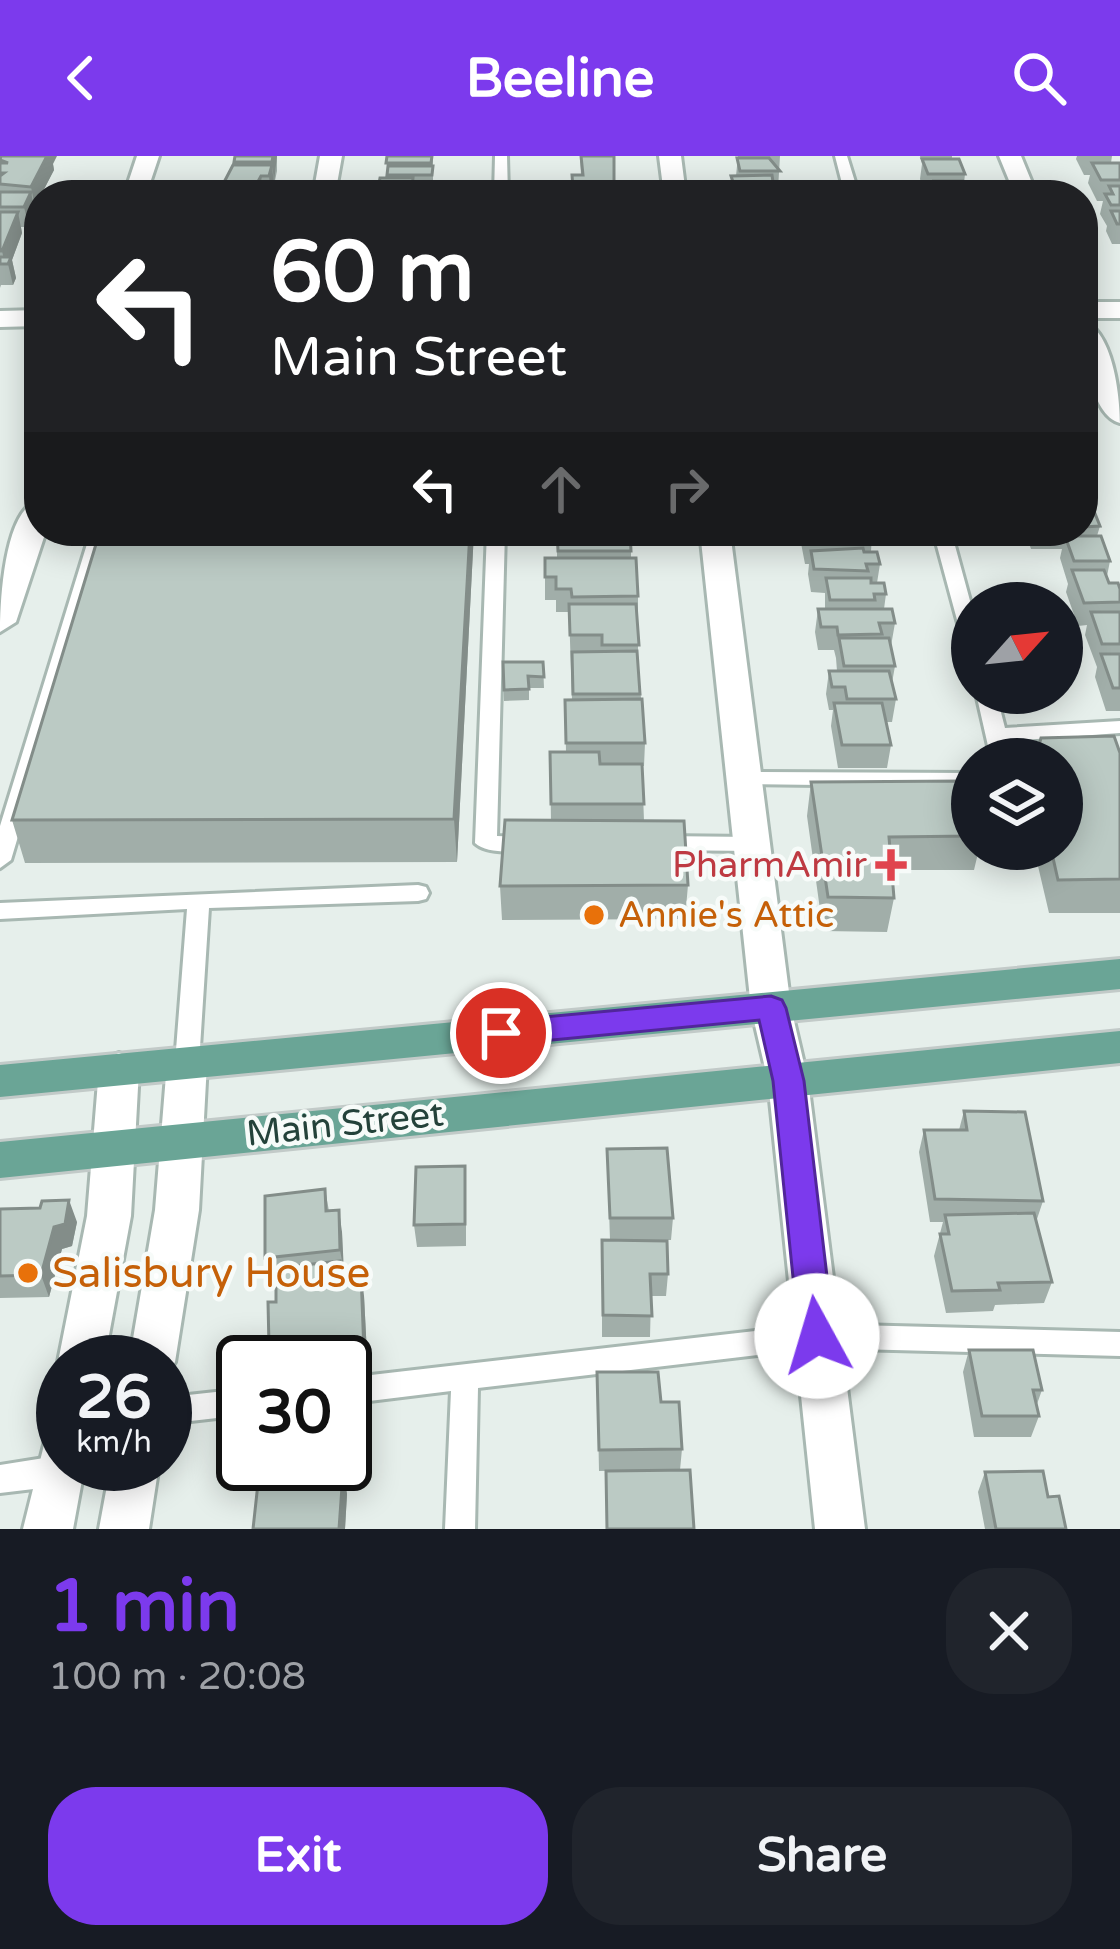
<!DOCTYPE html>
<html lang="en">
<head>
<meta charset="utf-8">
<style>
	body { margin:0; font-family:"Varela Round",sans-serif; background:#20242c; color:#f1f3f6; height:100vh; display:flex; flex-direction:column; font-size:45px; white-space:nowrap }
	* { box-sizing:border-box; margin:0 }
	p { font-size:39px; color:#9ea1a6 }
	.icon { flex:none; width:66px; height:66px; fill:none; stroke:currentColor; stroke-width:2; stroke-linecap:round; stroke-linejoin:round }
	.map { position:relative; height:1373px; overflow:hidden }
	.details { display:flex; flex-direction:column; background:#171b24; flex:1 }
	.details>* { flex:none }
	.top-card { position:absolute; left:24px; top:24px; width:1074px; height:366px; border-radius:48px; box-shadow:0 6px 30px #0003; background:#202124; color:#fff; overflow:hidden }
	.needle { width:78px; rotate:63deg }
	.tools { position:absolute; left:951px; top:426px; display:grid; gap:24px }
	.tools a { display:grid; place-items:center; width:132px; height:132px; border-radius:50%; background:#171b24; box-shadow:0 6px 30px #0003; font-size:60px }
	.speed { position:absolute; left:36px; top:1179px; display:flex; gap:24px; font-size:60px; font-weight:700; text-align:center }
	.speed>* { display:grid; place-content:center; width:156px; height:156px; border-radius:50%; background:#171b24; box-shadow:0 6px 30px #0003; line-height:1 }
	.speed small { font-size:30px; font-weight:400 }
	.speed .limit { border:6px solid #111; border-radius:18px; background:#fff; color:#111 }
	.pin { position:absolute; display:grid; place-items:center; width:102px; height:102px; color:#fff; margin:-51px; border:6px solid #fff; border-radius:50%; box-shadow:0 3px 12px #0007 }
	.me { position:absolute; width:132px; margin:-66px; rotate:354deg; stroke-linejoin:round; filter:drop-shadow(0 0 9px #0008) }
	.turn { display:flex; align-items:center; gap:42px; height:252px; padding:0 48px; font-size:54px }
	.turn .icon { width:156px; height:156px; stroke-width:2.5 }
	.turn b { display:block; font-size:84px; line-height:102px }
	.lanes { display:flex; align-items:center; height:114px; padding:0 48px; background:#0003; justify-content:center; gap:60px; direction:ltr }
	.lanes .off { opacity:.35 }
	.round { display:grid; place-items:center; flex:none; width:126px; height:126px; border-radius:48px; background:#20242c }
	.overview { display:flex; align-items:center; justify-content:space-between; height:204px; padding:0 48px }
	h1 { font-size:72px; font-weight:800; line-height:90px; color:#7c3aed }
	.cta { display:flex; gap:24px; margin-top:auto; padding:24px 48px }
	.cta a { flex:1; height:138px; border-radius:48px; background:#7c3aed; color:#fff; font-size:48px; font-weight:800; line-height:138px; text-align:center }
	.cta a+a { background:#20242c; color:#f1f3f6 }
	header { display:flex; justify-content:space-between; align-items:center; height:156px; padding:0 48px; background:#7c3aed; color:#fff; font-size:54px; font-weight:800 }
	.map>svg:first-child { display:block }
</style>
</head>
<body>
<header><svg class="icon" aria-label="back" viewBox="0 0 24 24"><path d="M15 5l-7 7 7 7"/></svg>Beeline<svg class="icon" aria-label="search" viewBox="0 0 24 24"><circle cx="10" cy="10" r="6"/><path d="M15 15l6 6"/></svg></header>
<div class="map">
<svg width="1120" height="1373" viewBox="0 0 1120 1373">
	<rect width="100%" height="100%" fill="#e6efeb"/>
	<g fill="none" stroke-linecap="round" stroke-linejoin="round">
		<!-- service casing -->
		<g stroke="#a8b8b2" stroke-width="6">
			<path id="service" d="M495 0H507L508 39H494Z
				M835 0H847L859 39H845Z
				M91 375H109L11 704 0 712V670Z
				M487 375H505L497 680 539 682 543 687 539 692C521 696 488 699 475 687Z
				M933 375H951L972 452V492L963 486Z
				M976 537H996L1005 572 1120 565V577L1008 585 1011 603H991Z
				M744 616 972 617V631L737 628 734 623Z
				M660 680 752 681 763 688 752 695 660 694 649 687Z
				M418 729 426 731 429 737 426 743 418 745 209 752 199 907 195 914 187 916 179 914 175 907 187 753 0 763V747Z
				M817 1168 1120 1176V1200L817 1192 478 1232 475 1373H445L451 1235 345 1248V1222Z
				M243 1233V1259L182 1266 165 1273V1246L179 1240Z
				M63 1299V1308H88L84 1318 59 1330 0 1337V1309Z"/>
		</g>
		<!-- minor casing -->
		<g stroke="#a8b8b2" stroke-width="6">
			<path id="minor" d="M137 0H159L146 39H124Z
				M320 0H342L335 39H313Z
				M659 0H681L686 39H664Z
				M999 0H1021L1037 39H1015Z
				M1083 146H1120V162H1083Z
				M39 154V170L0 171V155Z
				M1083 165C1113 175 1120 240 1120 267 1090 259 1083 192 1083 165Z
				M39 344V375H46L16 466 0 476C0 446 4 353 39 344Z
				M700 375H730L791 852 808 925 865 1373H815L768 925 751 852Z
				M187 891 201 896 207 907 199 1054 175 1206 165 1222V1206H129L155 1054 167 907 173 896Z
				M119 897 133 902 139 913 131 1060 104 1206H63V1217L58 1206 87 1060 99 913 105 902Z
				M63 1274V1308H85L73 1373H23L46 1281Z
				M111 1308H159L149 1373H99Z"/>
		</g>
		<!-- primary casing -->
		<g stroke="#c2cac8" stroke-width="6">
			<path id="primary" d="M1120 803V833L0 941V909Z
				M1120 875V907L0 1022V986Z"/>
		</g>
		<!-- service -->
		<use href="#service" fill="#fff" fill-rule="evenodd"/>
		<!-- minor -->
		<use href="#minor" fill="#fff" fill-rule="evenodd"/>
		<!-- primary -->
		<use href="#primary" fill="#6aa596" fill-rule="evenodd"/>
	</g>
	<!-- wall -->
	<path fill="#a1aea9" d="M235 0H277V15L272 39H215H220V34L234 9Z
		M387 0H433V39H379L378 33 387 22Z
		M580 0H614V37L615 39H572V19H581Z
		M738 0H780L778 33 789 39H730L731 20H736Z
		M920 0H952V3L965 18 964 27 968 39H925L920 23 922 8Z
		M1077 0H1112L1111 7H1120V88H1112L1106 75 1107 70 1100 58 1103 45H1097L1088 27 1090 19H1084L1076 3Z
		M0 2 53 8 54 14 41 39H39V43L34 51 35 56 29 71H21L22 77 12 104 16 122 13 129H1L0 132Z
		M1083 340 1100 370 1097 380 1110 405 1107 420 1109 427 1120 433V555H1106L1095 521 1097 511 1085 479 1087 469 1078 470 1066 436 1068 428 1060 402 1062 393H1031L1025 375H1083Z
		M474 375 457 706 25 707 12 664Z
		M549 375H631V402L638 440V508L645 587 644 610H642L644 665 688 729 685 763 502 764 500 730 551 665 550 596H566L565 544H572L569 456H556V444H545V402H557V377H549Z
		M803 375H872L871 396 880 408 877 427 886 438 884 453 895 467 891 490 895 510 892 527 896 543 892 566H886L891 589 887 612H838L831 570 833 554H829L826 538 829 515H837L836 502 834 494H818L815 476 818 453H825V437L811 436 808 418 809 408H805L801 387Z
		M503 506H543L544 532H529V544L504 545Z
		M1120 597V757H1049L1034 693H1062Z
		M811 626 972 647V693H979L974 714H891L894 742 887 776 823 775 807 660Z
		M964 955 1043 1045 1036 1066 1052 1126 1044 1147 995 1149 993 1155 946 1157 934 1100 943 1066H930L919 996 924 974H959Z
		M607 993 673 1062 671 1084H637L668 1118 666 1140H651L650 1181H602V1084H610Z
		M325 1033 329 1055 342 1076 343 1120 364 1140 368 1218 345 1220V1206H272L269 1190 276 1146V1123L270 1124 265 1102Z
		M466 1033V1090L417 1091 414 1069Z
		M0 1053 77 1066 72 1090 62 1093 49 1141 0 1142Z
		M969 1194 1042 1234 1037 1248 1039 1260 1031 1281H974L963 1216Z
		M597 1216 661 1246 682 1293 680 1314 599 1315Z
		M252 1308H333L332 1317H343L347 1338 345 1373H253L258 1324H256Z
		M985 1316 1048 1341 1066 1373H985L978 1336Z"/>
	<!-- shaded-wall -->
	<path fill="#838d89" d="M47 0H57L53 8 54 14 41 39H39L35 51 31 31Z
		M273 0H277L274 26 272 6Z
		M272 9 274 29 271 39 269 20Z
		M261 20 263 39H254V33Z
		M31 36 35 56 29 71 24 51Z
		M18 56 22 77 12 104 16 122 13 129 8 108H5L2 95Z
		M470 375H474L457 706 454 663Z
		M69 1044 77 1066 72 1090 62 1093 49 1141 41 1119 54 1071Z
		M339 1054 342 1076 344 1116 340 1094Z
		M361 1118 364 1140 368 1218 364 1196Z
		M343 1317 347 1338 345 1373H339Z"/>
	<!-- building -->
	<path fill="#bbcac4" stroke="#838d89" stroke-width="3" d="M1 0H47L31 31 0 28V20L4 17H0V7H8L0 4Z
		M235 0H273L272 6H234Z
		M387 0H432L431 7H386Z
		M581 0H614V28L573 32 572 19H583Z
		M737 2H769L780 15H740Z
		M922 3H959L965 18H928Z
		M1092 7H1120V24H1101Z
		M233 9H272L269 20H261L254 33 220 34Z
		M388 10H433L432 19H387Z
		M772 19 774 33H788L789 39H737L736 37H743L741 26H733L731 20Z
		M380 22H413L412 33H378Z
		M934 25H963L968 39H939Z
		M1109 30H1120V49H1111L1105 38H1113Z
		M577 34 615 38V39H577Z
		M0 36H31L24 51H0Z
		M256 36V39H215Z
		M1111 55H1120V68H1117Z
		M0 56H18L2 95H0Z
		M0 101H11L8 108H0Z
		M1083 340H1088L1100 370 1083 371Z
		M100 375H470L454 663 12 664Z
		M557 375H630L631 395H558Z
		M806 375H872L873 380H861L862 385H807Z
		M1065 380H1101L1110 405H1074Z
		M863 392 864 396H877L880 408H866L868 415 814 413 811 395Z
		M545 402H636L638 440 572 441 571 433H556V421H545Z
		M1072 414H1104L1109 427H1118L1120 433V446L1084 447Z
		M826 422H871V427H884L886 438H874L875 444H830Z
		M569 448H636L639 489H602V479H570Z
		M818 453H892L895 467H879L882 478 838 479 837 471H821Z
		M1091 456H1120V488H1102Z
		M839 482H889L895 510H844Z
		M637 495 640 538H573L572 496Z
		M1101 498H1120V532H1113Z
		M503 506H543L544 521 528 520 529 533 504 534Z
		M829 515H889L896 543H847L845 531H832Z
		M642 543 645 587H566L565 544Z
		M834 547H882L891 589H842Z
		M1114 580 1120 597V723L1058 724 1051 693H1062V603H1035L1041 582Z
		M550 596H599L600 608H642L644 648H551Z
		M965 625 972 647V680L889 681 894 742 828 741 811 626Z
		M505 664 684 665 688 729 500 730Z
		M964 955 1025 956 1043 1045 935 1043 924 974H967Z
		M667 992 673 1062H610L607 993Z
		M465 1010V1068L414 1069 416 1011Z
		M325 1033 326 1055 339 1054 340 1094 265 1102V1040Z
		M69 1044 65 1068 54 1071 41 1119 0 1120V1053L40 1052 42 1045Z
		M1034 1057 1052 1126 998 1127 1000 1134 952 1135 940 1078H949L945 1059Z
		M602 1084 667 1085 668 1118H650L652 1160 603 1159Z
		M340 1105 341 1120 361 1118 364 1196 316 1201V1186L269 1190 268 1146H276V1112Z
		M969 1194H1033L1042 1234H1033L1039 1260H982Z
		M597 1216H658L661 1246H679L682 1293 599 1294Z
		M690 1314 694 1373H607L606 1315Z
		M1043 1315 1048 1341 1059 1340 1066 1373H996L985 1316Z
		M343 1317 339 1373H253L259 1318Z"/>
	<!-- route -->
	<path fill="#7c3aed" stroke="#51269a" stroke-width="3" d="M771 840 782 844 786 852 804 925 834 1180 829 1191 817 1196 804 1191 799 1180 773 925 759 864 501 889 491 886 486 877 491 869 501 865Z"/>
	<!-- markers -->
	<path fill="#e0444e" stroke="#f7fbf9" stroke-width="4.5" d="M885 691h12v12h12v12h-12v12h-12v-12h-12v-12h12z"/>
	<g fill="#e8710a" stroke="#f7fbf9" stroke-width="4.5">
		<circle cx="594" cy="759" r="12"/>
		<circle cx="28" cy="1117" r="12"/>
	</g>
	<g text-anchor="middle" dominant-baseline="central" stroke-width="9" stroke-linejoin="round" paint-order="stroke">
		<!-- health labels -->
		<g font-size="36" fill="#be3a42" stroke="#f7fbf9" text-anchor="end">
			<text x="867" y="709">PharmAmir</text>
		</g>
		<!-- food labels -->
		<g font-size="36" fill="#c56008" stroke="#f7fbf9" text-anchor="start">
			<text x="618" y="759">Annie's Attic</text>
		</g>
		<!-- street labels -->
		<g font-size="36" fill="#24423a" stroke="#f7fbf9">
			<text transform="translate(345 968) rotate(-6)">Main Street</text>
		</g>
		<!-- near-food labels -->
		<g font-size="42" fill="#c56008" stroke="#f7fbf9" text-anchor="start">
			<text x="52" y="1117">Salisbury House</text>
		</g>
	</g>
</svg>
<div class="tools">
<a><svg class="needle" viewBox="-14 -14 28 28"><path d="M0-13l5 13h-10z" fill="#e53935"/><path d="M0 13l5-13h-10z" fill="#9ea1a6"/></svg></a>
<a><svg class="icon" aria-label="layers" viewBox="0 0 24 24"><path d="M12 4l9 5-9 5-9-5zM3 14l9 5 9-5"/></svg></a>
</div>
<div class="speed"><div>26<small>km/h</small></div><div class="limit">30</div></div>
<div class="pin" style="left:501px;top:877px;background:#d93025"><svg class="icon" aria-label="arrive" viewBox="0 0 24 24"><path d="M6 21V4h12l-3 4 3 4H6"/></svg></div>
<svg class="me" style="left:817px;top:1180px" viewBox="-20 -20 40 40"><circle r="19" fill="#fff"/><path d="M0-13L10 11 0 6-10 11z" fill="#7c3aed"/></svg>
<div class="top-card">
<div class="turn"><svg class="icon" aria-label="left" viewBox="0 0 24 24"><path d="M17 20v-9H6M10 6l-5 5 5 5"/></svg><div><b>60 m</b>Main Street</div></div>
<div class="lanes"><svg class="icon" aria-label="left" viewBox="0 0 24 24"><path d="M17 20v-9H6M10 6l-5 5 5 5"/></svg><svg class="icon off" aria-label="ahead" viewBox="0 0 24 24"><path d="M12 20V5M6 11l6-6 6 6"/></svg><svg class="icon off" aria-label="right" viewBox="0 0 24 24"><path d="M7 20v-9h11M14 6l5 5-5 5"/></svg></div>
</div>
</div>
<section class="details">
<div class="overview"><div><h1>1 min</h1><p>100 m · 20:08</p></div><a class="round"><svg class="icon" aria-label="close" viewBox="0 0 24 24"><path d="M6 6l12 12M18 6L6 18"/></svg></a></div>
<div class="cta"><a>Exit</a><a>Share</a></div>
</section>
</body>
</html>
